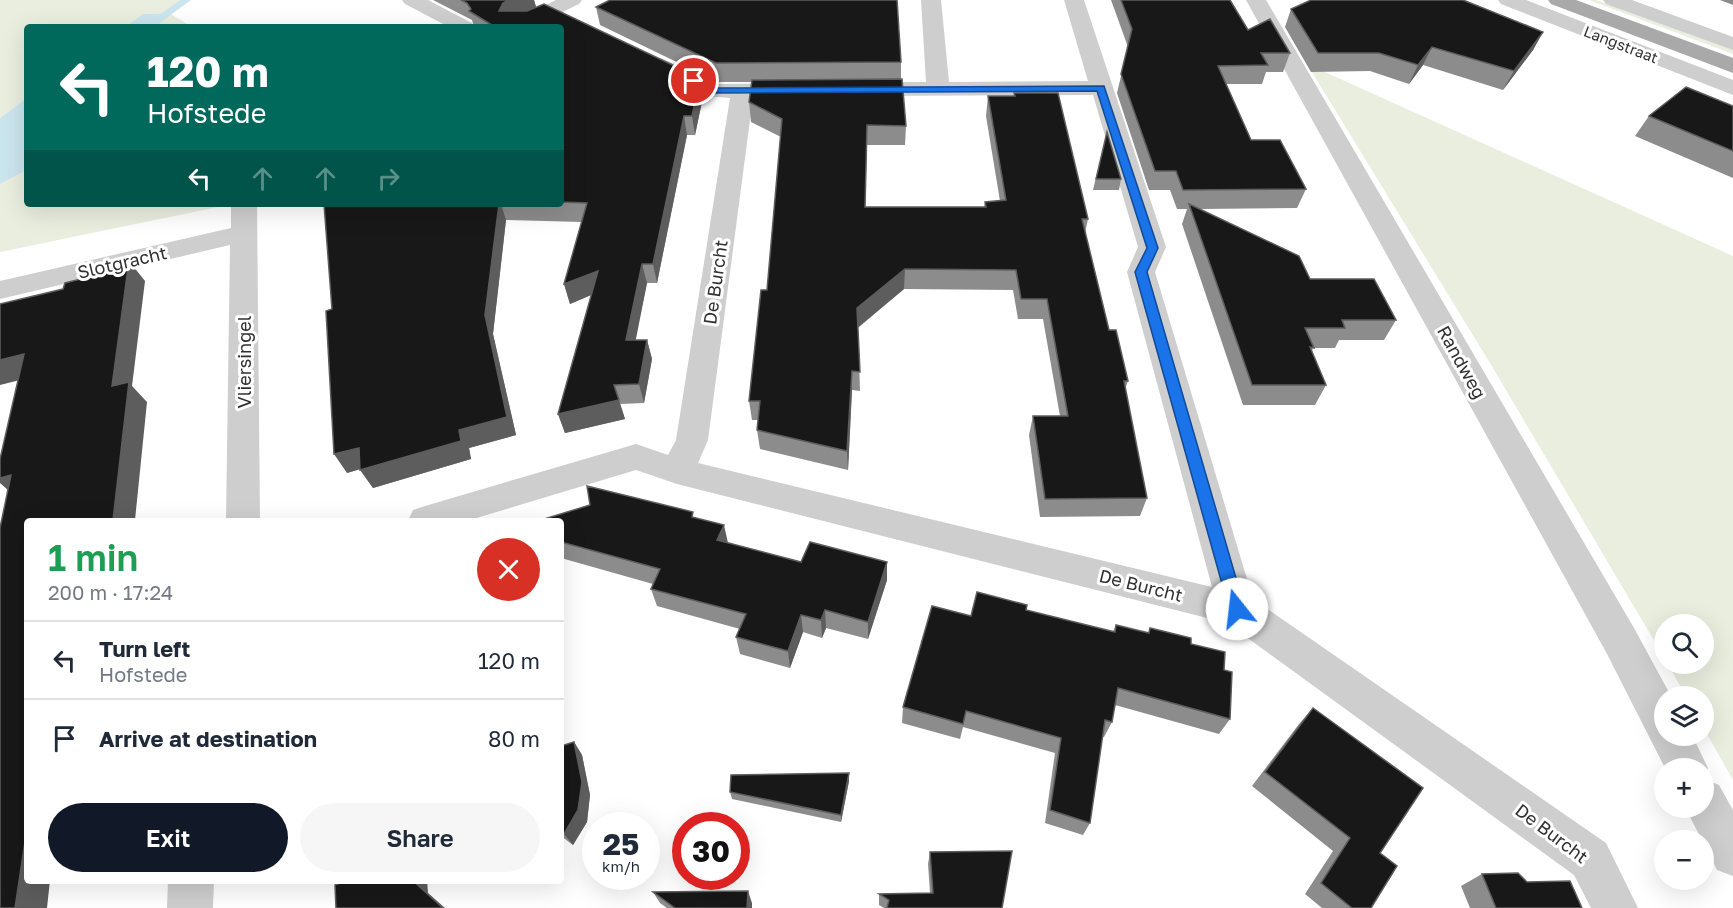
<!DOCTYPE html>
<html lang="en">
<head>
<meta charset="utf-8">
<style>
	body { margin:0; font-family:"Golos Text",sans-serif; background:#f6f6f7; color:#1f2937; height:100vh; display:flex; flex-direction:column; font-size:22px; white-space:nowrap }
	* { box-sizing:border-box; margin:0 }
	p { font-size:20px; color:#747a83 }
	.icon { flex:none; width:33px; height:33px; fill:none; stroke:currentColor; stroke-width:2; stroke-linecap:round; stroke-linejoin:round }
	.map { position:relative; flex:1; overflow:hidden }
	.side { position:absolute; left:24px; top:518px; width:540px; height:366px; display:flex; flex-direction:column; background:#fff; border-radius:6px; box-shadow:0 6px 24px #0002 }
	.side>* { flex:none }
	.banner { position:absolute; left:24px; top:24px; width:540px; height:183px; border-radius:6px; box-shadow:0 6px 24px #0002; background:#00695c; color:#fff; overflow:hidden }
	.tools { position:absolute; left:1654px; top:614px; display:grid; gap:12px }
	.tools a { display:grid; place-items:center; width:60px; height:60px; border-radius:50%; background:#fff; box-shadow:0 6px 24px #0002; font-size:30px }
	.speed { position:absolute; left:582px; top:812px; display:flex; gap:12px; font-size:30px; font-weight:700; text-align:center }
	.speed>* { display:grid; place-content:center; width:78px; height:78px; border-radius:50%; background:#fff; box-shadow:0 6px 24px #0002; line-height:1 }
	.speed small { font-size:15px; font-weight:400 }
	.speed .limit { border:9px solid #d22; background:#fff; color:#111 }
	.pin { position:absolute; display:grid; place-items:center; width:51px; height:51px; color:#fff; margin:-26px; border:3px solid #fff; border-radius:50%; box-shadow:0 2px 6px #0007 }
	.me { position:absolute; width:66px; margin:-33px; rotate:344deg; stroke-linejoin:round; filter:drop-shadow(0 0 4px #0008) }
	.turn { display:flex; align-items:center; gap:21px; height:126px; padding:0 24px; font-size:27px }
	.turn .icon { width:78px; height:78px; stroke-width:2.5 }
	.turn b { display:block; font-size:42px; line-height:51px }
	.lanes { display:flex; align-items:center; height:57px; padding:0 24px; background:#0003; justify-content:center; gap:30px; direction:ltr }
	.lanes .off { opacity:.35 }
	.round { display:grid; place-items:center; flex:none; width:63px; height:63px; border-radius:32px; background:#f6f6f7 }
	.summary { display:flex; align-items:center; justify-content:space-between; height:102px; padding:0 24px }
	h1 { font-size:36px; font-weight:600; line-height:45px; color:#1e9e55 }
	.button { display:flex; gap:12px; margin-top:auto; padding:12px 24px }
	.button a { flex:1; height:69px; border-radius:36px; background:#111827; color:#fff; font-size:24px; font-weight:600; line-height:69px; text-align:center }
	.button a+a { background:#f6f6f7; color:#1f2937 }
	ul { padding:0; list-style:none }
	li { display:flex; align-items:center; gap:18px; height:78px; padding:0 24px; border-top:2px solid #e0e1e3 }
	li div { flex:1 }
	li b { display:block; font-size:22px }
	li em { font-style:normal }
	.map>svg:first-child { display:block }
</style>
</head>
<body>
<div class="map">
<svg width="1733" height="908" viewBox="0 0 1733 908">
	<rect width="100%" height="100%" fill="#fff"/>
	<!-- green -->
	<path fill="#e9eedf" d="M0 0H185L169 13 192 27H157L167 13 143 14 125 27H27V98L0 118Z
		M1589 0H1596L1733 49V54Z
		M1307 64 1733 256V780L1704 729V696H1686L1667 663H1704V624H1665V659L1493 368Z
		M27 170V204L223 206 0 252V184Z"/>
	<!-- water -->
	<path fill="#cbe5ee" d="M168 13 157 27H125L143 14Z
		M27 98V170L0 184V118Z"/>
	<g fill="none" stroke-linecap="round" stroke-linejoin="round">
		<!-- stream -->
		<path fill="#cbe5ee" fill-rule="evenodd" d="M180 0H191L154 27H143Z"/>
		<!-- street -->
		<path fill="#cecece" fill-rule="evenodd" d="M402 0H428L472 23 475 27H449L405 4Z
			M556 0H582L579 4 532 27H506L509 23Z
			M921 0H941L949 82 1088 81 1064 0H1084L1166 247 1155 272 1253 599 1606 843 1638 908H1591L1574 875 1227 623 677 484 636 470 470 520H408L413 510 425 506 636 444 668 455 676 440 730 98 706 96 653 70 650 65 653 60 661 58 718 84 796 83 804 85 807 90 804 95 753 97 708 440 698 463 1212 587 1127 272 1138 247 1093 95 859 96 851 94 848 89 851 84 859 82H926Z
			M1246 0H1266L1634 628 1671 696H1665V735H1692L1708 768 1704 777V768H1665L1606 652Z
			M1498 0H1526L1733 80V95L1501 4Z
			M1603 0H1632L1733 37V50L1606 4Z
			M231 204H257L260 520H226L230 245 0 299V281L231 228Z
			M1704 779 1719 785 1733 810V876L1717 870 1685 807H1704Z
			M168 880H214L213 908H167Z"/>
		<!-- primary -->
		<path fill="#a9a9a9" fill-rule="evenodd" d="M1548 0H1576L1733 58V73L1551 4Z"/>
	</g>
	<!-- wall -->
	<path fill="#8c8c8c" d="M433 0H534L536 7 703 97 695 135H687L657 283H647L635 340H647L652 359 644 403 620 404 625 419 565 433 558 414 591 295 570 304 564 284 582 222 506 220 493 334 516 435 469 448 471 459 373 488 360 469 347 473 332 309 324 204H561V27H474L472 20Z
		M1111 0H1230L1248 30 1290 53 1283 72H1266L1262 84H1226L1251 140 1306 189 1297 208 1199 209 1310 279 1396 320 1384 340H1339L1335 348H1313L1312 351 1326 385 1315 405H1243L1182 224 1187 209H1177L1170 190H1149L1117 93 1128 47Z
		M1720 0H1733V5Z
		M596 7 901 62V79L906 126 905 145H867L865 207H984L985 202 1000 201 986 116 988 96H1014V93L1088 219 1085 233 1109 330 1128 381 1125 389 1147 498 1140 516 1040 517 1029 435 1033 416H1060L1043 319H1018L1013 290 904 289 858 328 860 391 852 390 848 470 760 449 757 430 758 420H752L749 401 767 290 781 137 751 122 749 102 752 82H718L600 25Z
		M1291 9 1543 32 1533 50 1503 90 1423 65 1409 84 1370 71 1311 72 1285 27Z
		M1733 106V178L1635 136 1649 116Z
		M1107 132 1121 179 1119 190H1093Z
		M695 517 728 543 801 562H887V580L868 639 826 628 822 638 803 632 790 668 740 654 736 637 740 629 657 606 651 589 653 584 561 558V520Z
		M1026 610 1113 632 1116 625 1148 633 1150 628 1191 644 1224 670 1230 719 1219 734 1115 705 1112 722 1104 737H1102L1090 823 1083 835 1045 823 1055 753 963 727 960 739 902 723 903 707 971 616Z
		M1313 708 1380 853 1371 908H1322L1305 894 1333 851 1252 786 1299 724Z
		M574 742 582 755 590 795 587 822 573 845 561 836V746Z
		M849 773V781L841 822 732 799 730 792Z
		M930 852 1002 908H884L879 905V894L930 893 928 864Z
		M1482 874 1527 882 1582 908H1470L1461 886Z
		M653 892 752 903V908H667L660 903Z"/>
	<!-- shaded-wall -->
	<path fill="#5d5d5d" d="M509 0H534L536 7 508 21 499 11 503 3Z
		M1543 32 1533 50 1503 90 1514 71Z
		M1432 47 1423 65 1409 84 1418 65Z
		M700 78 703 97 695 135 692 116Z
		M684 116 687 135 657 283 653 264Z
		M499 204H501L506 220 493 334 516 435 469 448 471 459 373 488 360 470 459 430 485 315Z
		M129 261 145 281 132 386 147 402 135 520H113L112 386Z
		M642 264 647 283 632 359 626 340Z
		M905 269 904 289 857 328V308Z
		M598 271 603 290 570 304 564 284Z
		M647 340 652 359 644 403 639 384Z
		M24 354 44 374 0 385V360Z
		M852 371V390L848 470 847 451Z
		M619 400 625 419 565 433 558 414Z
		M359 448 371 466 347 473 334 454Z
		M11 475 18 499 0 483V478Z
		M724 525 728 543 717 540Z
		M887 562V580L868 639V622Z
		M825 610 826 628 822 638 821 620Z
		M801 615 803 632 790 668 788 651Z
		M574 742 582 755 590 795 587 822 573 845 564 834Z
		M849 773V781L841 822V815Z
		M27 828V880H50L47 908H15Z
		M412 880H427L428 893 445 908H443Z
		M748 891 752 903V908H747Z"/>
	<!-- building -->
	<path fill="#181818" stroke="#5d5d5d" stroke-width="1.5" d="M461 0H509L503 3 499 11H527L544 4 700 78 692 116H684L653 264H642L626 340H647L639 384 614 385 619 400 558 414 598 271 564 284 587 203 561 202V27H495L469 11 471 9 467 3Z
		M610 0H897L901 62 716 63 596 7Z
		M1121 0H1230L1248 30 1270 19 1290 53H1261L1268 65 1218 66 1251 140H1280L1306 189 1183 190 1176 171H1155L1121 74 1132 29Z
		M1311 0H1463L1543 32 1514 71 1432 47 1418 65 1379 53H1318L1291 9Z
		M902 79 906 126 867 125 865 207H986L985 202 1006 200 988 96H1015L1014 93H1058L1088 219H1082L1109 330H1116L1128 381H1124L1147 498 1045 499 1033 416H1068L1047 299H1021L1016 270 905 269 857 308 860 372 852 371 847 451 757 430 760 401H749L761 290H767L782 119 749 102 752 80Z
		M1686 87 1733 106V151L1649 116Z
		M1107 132 1121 179H1096Z
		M324 204H499L485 315 507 417 459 430 461 441 360 470 359 448 334 454 326 311 332 309Z
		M1189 204 1299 256 1310 279H1374L1396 320H1342L1345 328H1305L1314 348 1310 347 1326 385H1252Z
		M129 261 112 386 129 382 113 520H27V828L15 908H0V528L11 475 0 478V459L24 354 0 360V304L63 289 65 283 81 279 83 271Z
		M587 486 693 512 692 517 724 525 717 540 801 562 810 542 887 562 868 622 825 610 821 620 801 615 788 651 736 637 746 614 651 589 660 569 561 542V520H541L590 505Z
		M977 592 1027 605 1026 610 1115 632 1116 625 1149 633 1150 628 1191 638V644L1225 652 1224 670 1232 672 1230 719 1118 688 1112 722 1105 720 1090 823 1050 810 1061 738 966 711 963 724 903 707 932 606 971 616Z
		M1313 708 1423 788 1380 853 1397 866 1371 908H1352L1321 883 1350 838 1265 772Z
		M574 742 582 782 578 810 564 834 561 832V746Z
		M849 773 841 815 730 792 731 775Z
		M1012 851 1002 908H887L889 900 879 894 933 893 930 852Z
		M1518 873 1527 882 1570 881 1582 908H1496L1482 874Z
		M348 880H412L443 908H336L335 885Z
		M748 891 747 908H675L653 892Z"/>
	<!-- route -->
	<path fill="#1a73e8" stroke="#114b97" stroke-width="1.5" d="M690 79H697L716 88 1104 86 1158 248 1147 272 1245 609 1243 614 1237 616 1232 614 1229 609 1135 272 1147 248 1097 91 714 93 690 83Z"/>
	<g text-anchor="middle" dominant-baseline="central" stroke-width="6" stroke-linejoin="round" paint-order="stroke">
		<!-- far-street labels -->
		<g font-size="15" fill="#313131" stroke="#fff">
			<text transform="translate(1621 44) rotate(21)">Langstraat</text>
		</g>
		<!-- street labels -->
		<g font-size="18" fill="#313131" stroke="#fff">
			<text transform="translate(122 262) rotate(-13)">Slotgracht</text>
			<text transform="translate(715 282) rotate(-82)">De Burcht</text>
			<text transform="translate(244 362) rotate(-90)">Vliersingel</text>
			<text transform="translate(1462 362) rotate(61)">Randweg</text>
			<text transform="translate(1141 585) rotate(14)">De Burcht</text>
			<text transform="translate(1552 833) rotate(37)">De Burcht</text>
		</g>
	</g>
</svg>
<div class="tools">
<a><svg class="icon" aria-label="search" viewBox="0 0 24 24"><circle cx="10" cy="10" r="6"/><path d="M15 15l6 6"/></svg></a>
<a><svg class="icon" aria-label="layers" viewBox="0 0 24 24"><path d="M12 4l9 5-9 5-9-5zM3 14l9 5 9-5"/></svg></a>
<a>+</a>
<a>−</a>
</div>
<div class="speed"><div>25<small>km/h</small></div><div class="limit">30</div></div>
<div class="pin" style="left:694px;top:81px;background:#d93025"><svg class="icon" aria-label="arrive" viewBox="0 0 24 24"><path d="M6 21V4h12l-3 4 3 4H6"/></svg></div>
<svg class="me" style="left:1237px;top:609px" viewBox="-20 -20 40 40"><circle r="19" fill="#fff"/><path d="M0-13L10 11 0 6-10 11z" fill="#1a73e8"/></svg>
<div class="banner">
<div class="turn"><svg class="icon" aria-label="left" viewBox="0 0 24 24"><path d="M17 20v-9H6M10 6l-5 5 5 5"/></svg><div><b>120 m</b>Hofstede</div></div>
<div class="lanes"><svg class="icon" aria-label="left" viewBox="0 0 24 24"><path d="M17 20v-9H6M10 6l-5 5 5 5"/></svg><svg class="icon off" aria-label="ahead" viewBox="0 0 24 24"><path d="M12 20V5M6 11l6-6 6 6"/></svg><svg class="icon off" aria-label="ahead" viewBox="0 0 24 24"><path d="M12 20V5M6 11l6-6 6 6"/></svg><svg class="icon off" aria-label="right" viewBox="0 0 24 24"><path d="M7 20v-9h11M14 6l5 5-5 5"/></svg></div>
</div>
<section class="side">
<div class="summary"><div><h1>1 min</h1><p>200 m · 17:24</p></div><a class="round" style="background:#d93025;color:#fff"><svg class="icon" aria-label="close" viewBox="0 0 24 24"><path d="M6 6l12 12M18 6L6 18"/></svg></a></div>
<ul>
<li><svg class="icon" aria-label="left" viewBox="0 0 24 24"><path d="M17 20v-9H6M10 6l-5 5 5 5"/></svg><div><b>Turn left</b><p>Hofstede</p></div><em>120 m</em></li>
<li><svg class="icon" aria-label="arrive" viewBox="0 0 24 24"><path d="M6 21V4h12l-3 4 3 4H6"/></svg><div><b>Arrive at destination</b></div><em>80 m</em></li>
</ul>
<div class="button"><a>Exit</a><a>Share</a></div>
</section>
</div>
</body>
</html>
